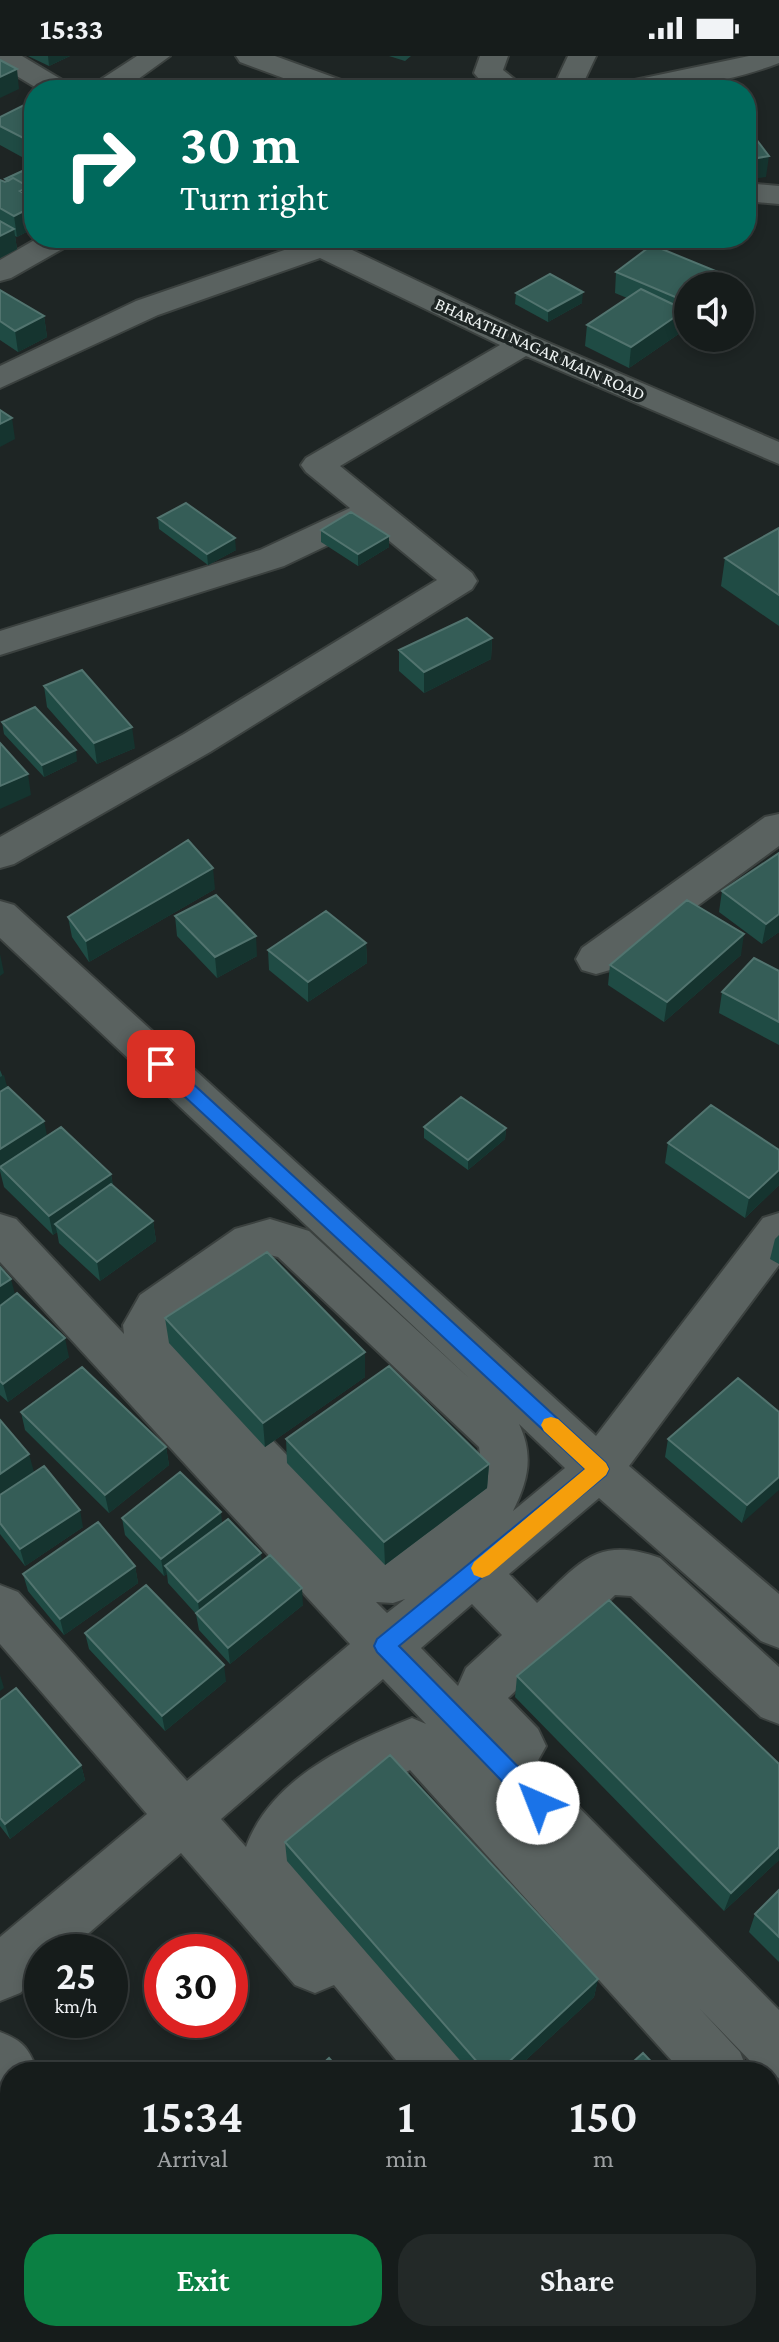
<!DOCTYPE html>
<html lang="en">
<head>
<meta charset="utf-8">
<style>
	body { margin:0; font-family:"Crimson Pro",serif; background:#232928; color:#f1f3f6; height:100vh; display:flex; flex-direction:column; font-size:30px; white-space:nowrap }
	* { box-sizing:border-box; margin:0 }
	p { font-size:26px; color:#9ea1a3 }
	.icon { flex:none; width:44px; height:44px; fill:none; stroke:currentColor; stroke-width:2; stroke-linecap:round; stroke-linejoin:round }
	.map { position:relative; flex:1; overflow:hidden }
	.side { position:absolute; left:0px; top:2006px; width:780px; height:280px; display:flex; flex-direction:column; background:#161c1b; border-radius:32px 32px 0 0; box-shadow:0 4px 12px #0003,0 0 0 2px #353a3a }
	.side>* { flex:none }
	.guide { position:absolute; left:24px; top:24px; width:732px; height:168px; border-radius:32px; box-shadow:0 4px 12px #0003,0 0 0 2px #353a3a; background:#00695c; color:#fff; overflow:hidden }
	.buttons { position:absolute; left:674px; top:216px; display:grid; gap:16px }
	.buttons a { display:grid; place-items:center; width:80px; height:80px; border-radius:50%; background:#161c1b; box-shadow:0 4px 12px #0003,0 0 0 2px #353a3a; font-size:40px }
	.speed { position:absolute; left:24px; top:1878px; display:flex; gap:16px; font-size:40px; font-weight:700; text-align:center }
	.speed>* { display:grid; place-content:center; width:104px; height:104px; border-radius:50%; background:#161c1b; box-shadow:0 4px 12px #0003,0 0 0 2px #353a3a; line-height:1 }
	.speed small { font-size:20px; font-weight:400 }
	.speed .limit { border:12px solid #d22; background:#fff; color:#111 }
	.pin { position:absolute; display:grid; place-items:center; width:68px; height:68px; color:#fff; margin:-34px; border-radius:16px; box-shadow:0 4px 12px #0006 }
	.me { position:absolute; width:88px; margin:-44px; rotate:316deg; stroke-linejoin:round; filter:drop-shadow(0 0 6px #0008) }
	.turn { display:flex; align-items:center; gap:28px; height:168px; padding:0 24px; font-size:36px }
	.turn .icon { width:104px; height:104px; stroke-width:2.5 }
	.turn b { display:block; font-size:56px; line-height:68px }
	.eta { display:flex; justify-content:space-evenly; align-items:center; height:136px; text-align:center }
	.eta b { font-size:48px; font-weight:600; line-height:56px }
	.primary-button { display:flex; gap:16px; margin-top:auto; padding:16px 24px }
	.primary-button a { flex:1; height:92px; border-radius:32px; background:#0b8043; color:#fff; font-size:32px; font-weight:600; line-height:92px; text-align:center }
	.primary-button a+a { background:#232928; color:#f1f3f6 }
	.status { display:flex; justify-content:space-between; align-items:center; height:56px; padding:0 40px; background:#161c1b; direction:ltr }
	.status svg { height:22px; fill:currentColor }
	.map>svg:first-child { display:block }
</style>
</head>
<body>
<div class="status"><b>15:33</b><svg viewBox="0 0 49 12"><path d="M0 12V9h3v3zM5 12V6h3v6zM10 12V3h3v9zM15 12V0h3v12zM26 1h20v11H26zM47 4h2v5h-2z"/></svg></div>
<div class="map">
<svg width="779" height="2286" viewBox="0 0 779 2286">
	<rect width="100%" height="100%" fill="#1e2524"/>
	<g fill="none" stroke-linecap="round" stroke-linejoin="round">
		<!-- minor casing -->
		<g stroke="#3b413f" stroke-width="4">
			<path id="minor" d="M0 0H22L69 28 73 34H40L0 10Z
				M137 0H170L123 34H90L94 28Z
				M236 0H275L352 28 356 34H316L240 6Z
				M480 0H508L503 14 528 34C506 34 488 36 474 17Z
				M568 0H596L580 34H552Z
				M749 0H779V7C725 28 668 34 611 34L615 28 625 26Z
				M746 127 779 130V148L746 145Z
				M38 182H75L71 188 11 222 0 225V204Z
				M288 182H327L535 281 779 386V408L526 300 340 410 472 517 477 525 472 533 210 696 14 808 0 812V781L184 678 437 524 370 469 284 510 0 599V575L260 494 350 452 306 416 301 409 306 402 500 289 320 202 158 259 0 332V310L136 245 296 190Z
				M779 758V790L610 914 596 918 582 914 576 903 582 892 765 761Z
				M0 845 14 849 596 1380 763 1162 779 1157V1209L629 1410 779 1538V1592L761 1585 599 1442 509 1518 537 1547C580 1507 597 1479 660 1502L779 1611V1668L761 1661 631 1540 615 1539 508 1642 538 1673 546 1690 536 1708 779 1954V2022L759 2014 699 1952 740 1996 748 2016H682L410 1714C376 1731 310 1763 297 1802L463 1996 471 2016H406L334 1929 315 1937 295 1929 181 1797 67 1896H42V1917L20 1937 0 1945V1881L147 1758 0 1588V1529L18 1536 187 1725 350 1588 0 1206V1158L16 1163 124 1278 123 1269 140 1239 235 1173 270 1163 309 1175 470 1323 0 882ZM270 1199 278 1201 479 1391C490 1445 426 1478 387 1502L170 1279 172 1265ZM519 1368 565 1412 513 1455C528 1425 534 1400 519 1368ZM405 1543 387 1557 376 1546 393 1547ZM472 1548 502 1579 466 1612 458 1630 421 1592ZM383 1623 426 1668 412 1662C348 1688 271 1722 246 1791L221 1763Z
				M0 1976C25 1986 28 1992 38 2016H10V2044L0 2040Z
				M770 2042 779 2046V2110L770 2106Z
				M0 2092 10 2096V2163L0 2159Z
				M91 2276H155L159 2286H95Z
				M185 2276H249L253 2286H189Z
				M608 2276H672L676 2286H612Z"/>
		</g>
		<!-- minor -->
		<use href="#minor" fill="#5a6260" fill-rule="evenodd"/>
	</g>
	<!-- wall -->
	<path fill="#1f4b44" d="M28 0H70L49 10Z
		M389 0H411L405 5Z
		M34 44 31 106 0 89V61Z
		M34 113V172L17 181 15 180 17 193 0 202V124L5 126V123Z
		M616 216 723 218 688 264 684 266 683 275 629 312 585 290 587 269 627 242 615 237Z
		M0 234 44 260 47 281 18 296 0 284Z
		M516 237 582 247 548 266 515 248Z
		M158 462 236 494 208 509 159 473Z
		M779 472V570L721 530 725 502Z
		M321 474 389 491 358 510 321 486Z
		M492 582 491 603 424 637 399 615V594Z
		M44 630 135 692 97 708 47 651Z
		M2 666 77 705 44 721 4 678Z
		M779 797V876L762 888 719 856 722 835Z
		M215 833 89 906 72 881 68 861Z
		M175 860 257 900 217 922 177 880Z
		M366 887 367 907 308 946 269 914 268 894Z
		M741 899 664 966 608 929 610 909Z
		M779 915V989L719 957 722 936Z
		M0 1014 7 1031 47 1080 111 1118 113 1130 153 1165 156 1185 100 1225 59 1187 57 1176 53 1179 4 1131 0 1115Z
		M424 1071 506 1072 505 1083 468 1114 424 1082Z
		M668 1087 779 1094V1129L745 1162 665 1107Z
		M779 1179V1208L770 1203 775 1183Z
		M0 1211 15 1239 69 1301 8 1346 0 1339Z
		M165 1262 365 1321 265 1391 169 1287Z
		M21 1356 166 1391 169 1409 109 1457 25 1374Z
		M779 1356 742 1467 665 1401 668 1383Z
		M286 1383 489 1408 487 1432 385 1509 287 1407Z
		M0 1439 83 1471 25 1510 0 1478Z
		M122 1462 222 1468 262 1506 303 1549 230 1608 199 1574 196 1558 168 1527 167 1518 164 1520 125 1479Z
		M135 1510 138 1527 64 1579 28 1535 23 1518Z
		M85 1577 226 1625 165 1675 89 1593Z
		M517 1620 779 1708V1804L724 1855 515 1641Z
		M0 1644 81 1709 85 1724 10 1783 0 1770Z
		M285 1786 598 1923 594 1941 513 2016H470L287 1805Z
		M779 1834V1906L749 1876 755 1858Z
		M428 2276H569L565 2286H432L427 2281Z
		M687 2276H770L779 2286H695Z"/>
	<!-- shaded-wall -->
	<path fill="#15342f" d="M48 0H70L49 10Z
		M17 13 19 33 0 42V21Z
		M34 83V104L31 106 29 85Z
		M769 100 766 121 746 124V104Z
		M29 131 31 151 20 135Z
		M34 150V172L17 181 14 160Z
		M14 173 17 193 0 202V180Z
		M723 218 722 230H708Z
		M583 236 582 247 548 266V255Z
		M688 245V264L685 267 687 246Z
		M685 254 683 275 629 312 631 291Z
		M44 260 47 281 18 296 15 275Z
		M12 362 15 383 0 391V368Z
		M389 480V491L358 510V498Z
		M235 482 236 494 208 509 207 498Z
		M492 582 491 603 424 637V616Z
		M132 671 135 692 97 708 94 687Z
		M76 694 77 705 44 721 42 709Z
		M28 718 31 739 0 753V730Z
		M213 812 215 833 89 906 86 885Z
		M779 858V876L762 888 766 868Z
		M744 878 741 899 664 966 667 946Z
		M256 880 257 900 217 922 215 901Z
		M366 887 367 907 308 946V926Z
		M0 898 4 917 0 920Z
		M4 1019 9 1038 0 1044V1021Z
		M44 1065 48 1084 0 1112V1093Z
		M506 1072 505 1083 468 1114V1104Z
		M779 1114V1129L745 1162 749 1142Z
		M111 1118 114 1138 55 1168 57 1176 53 1179 49 1160Z
		M153 1165 156 1185 100 1225 97 1206Z
		M11 1223 16 1242 0 1252V1230Z
		M65 1282 69 1301 8 1346 3 1328Z
		M365 1296V1321L265 1391 263 1367Z
		M166 1391 169 1409 109 1457 105 1439Z
		M29 1398 34 1416 0 1438V1418Z
		M489 1408 487 1432 385 1509 384 1486Z
		M779 1421V1434L742 1467 747 1449Z
		M80 1454 83 1471 25 1510 20 1493Z
		M221 1456 223 1473 165 1510 167 1518 164 1520 161 1503Z
		M261 1497 263 1515 200 1563 198 1546Z
		M135 1510 138 1527 64 1579 60 1563Z
		M302 1532 303 1549 230 1608 228 1592Z
		M224 1609 226 1625 165 1675 162 1660Z
		M0 1619 4 1632 0 1635Z
		M81 1709 85 1724 10 1783 5 1768Z
		M779 1791V1804L724 1855 731 1837Z
		M598 1923 594 1941 513 2016H498Z
		M379 2276H382V2282L378 2286H369Z
		M569 2276 566 2284 565 2286H559Z"/>
	<!-- building -->
	<path fill="#355d57" stroke="#52746f" stroke-width="2" d="M0 4 17 13 0 21Z
		M253 29 267 34H247Z
		M446 30 454 34H436Z
		M34 44V83L29 85 0 70V61Z
		M746 70 769 100 746 104Z
		M31 111 34 113V140L29 137V131L13 122 8 125 5 123Z
		M13 122 29 131 20 135 34 143V150L14 160 0 152V124L5 126Z
		M0 165 14 173 0 180Z
		M652 189 723 218 708 230H688L687 246 616 216Z
		M550 218 583 236 548 255 516 237Z
		M641 233 685 254 631 291 587 269Z
		M0 234 44 260 15 275 0 265Z
		M0 354 12 362 0 368Z
		M186 447 235 482 207 498 158 462Z
		M351 456 389 480 358 498 321 474Z
		M779 472V539L725 502Z
		M467 562 492 582 424 616 399 594Z
		M82 614 132 671 94 687 44 630Z
		M35 651 76 694 42 709 2 666Z
		M0 687 28 718 0 730Z
		M188 784 213 812 86 885 68 861Z
		M779 797V858L766 868 722 835Z
		M216 839 256 880 215 901 175 860Z
		M687 844 744 878 667 946 610 909Z
		M326 855 366 887 308 926 268 894Z
		M754 902 779 915V966L722 936Z
		M8 1031 44 1065 0 1093V1036Z
		M461 1041 506 1072 468 1104 424 1071Z
		M711 1049 779 1094V1114L749 1142 668 1087Z
		M61 1071 111 1118 49 1160 0 1111Z
		M111 1128 153 1165 97 1206 55 1168Z
		M267 1196 365 1296 263 1367 165 1262Z
		M0 1211 11 1223 0 1230Z
		M17 1237 65 1282 3 1328 0 1325V1250Z
		M389 1310 489 1408 384 1486 286 1383Z
		M82 1311 166 1391 105 1439 21 1356Z
		M738 1322 779 1356V1421L747 1449 668 1383Z
		M0 1364 29 1398 0 1418Z
		M44 1410 80 1454 20 1493 0 1467V1439Z
		M180 1416 221 1456 161 1503 122 1462Z
		M228 1463 261 1497 198 1546 165 1510Z
		M98 1466 135 1510 60 1563 23 1518Z
		M270 1499 302 1532 228 1592 196 1557Z
		M146 1529 224 1609 162 1660 85 1577Z
		M609 1544 779 1708V1791L731 1837 517 1620Z
		M16 1632 81 1709 5 1768 0 1762V1644Z
		M390 1699 598 1923 498 2016H486L285 1786Z
		M779 1834V1881L755 1858Z
		M643 1997 661 2016H622Z
		M329 2002 341 2016H314Z
		M770 2137 779 2147V2286H712L703 2276H770Z
		M259 2276H379L369 2286H265L258 2277Z
		M431 2276H569L559 2286H440Z"/>
	<!-- route -->
	<path fill="#1a73e8" stroke="#114b97" stroke-width="2" d="M161 1002 167 1004 606 1407 609 1413 606 1419 399 1590 546 1739 549 1747 546 1754 538 1757 530 1754 377 1596 374 1590 377 1583 585 1413 155 1013 153 1008 155 1004Z"/>
	<!-- slow -->
	<path fill="#f59e0b" d="M551 1361 558 1363 606 1407 609 1413 606 1419 489 1519 482 1522 474 1519 471 1512 474 1506 585 1413 544 1375 541 1369 544 1363Z"/>
	<g text-anchor="middle" dominant-baseline="central" stroke-width="7" stroke-linejoin="round" paint-order="stroke">
		<!-- far-street labels -->
		<g font-size="18" fill="#eef3f2" stroke="#1e2524">
			<text transform="translate(540 293) rotate(24)">BHARATHI NAGAR MAIN ROAD</text>
		</g>
	</g>
</svg>
<div class="buttons">
<a><svg class="icon" aria-label="sound" viewBox="0 0 24 24"><path d="M4 9h4l5-4v14l-5-4H4zM17 9q2 3 0 6"/></svg></a>
</div>
<div class="speed"><div>25<small>km/h</small></div><div class="limit">30</div></div>
<div class="pin" style="left:161px;top:1008px;background:#d93025"><svg class="icon" aria-label="arrive" viewBox="0 0 24 24"><path d="M6 21V4h12l-3 4 3 4H6"/></svg></div>
<svg class="me" style="left:538px;top:1747px" viewBox="-20 -20 40 40"><circle r="19" fill="#fff"/><path d="M0-13L10 11 0 6-10 11z" fill="#1a73e8"/></svg>
<div class="guide">
<div class="turn"><svg class="icon" aria-label="right" viewBox="0 0 24 24"><path d="M7 20v-9h11M14 6l5 5-5 5"/></svg><div><b>30 m</b>Turn right</div></div>
</div>
<section class="side">
<div class="eta">
<div><b>15:34</b><p>Arrival</p></div>
<div><b>1</b><p>min</p></div>
<div><b>150</b><p>m</p></div>
</div>
<div class="primary-button"><a>Exit</a><a>Share</a></div>
</section>
</div>
</body>
</html>
